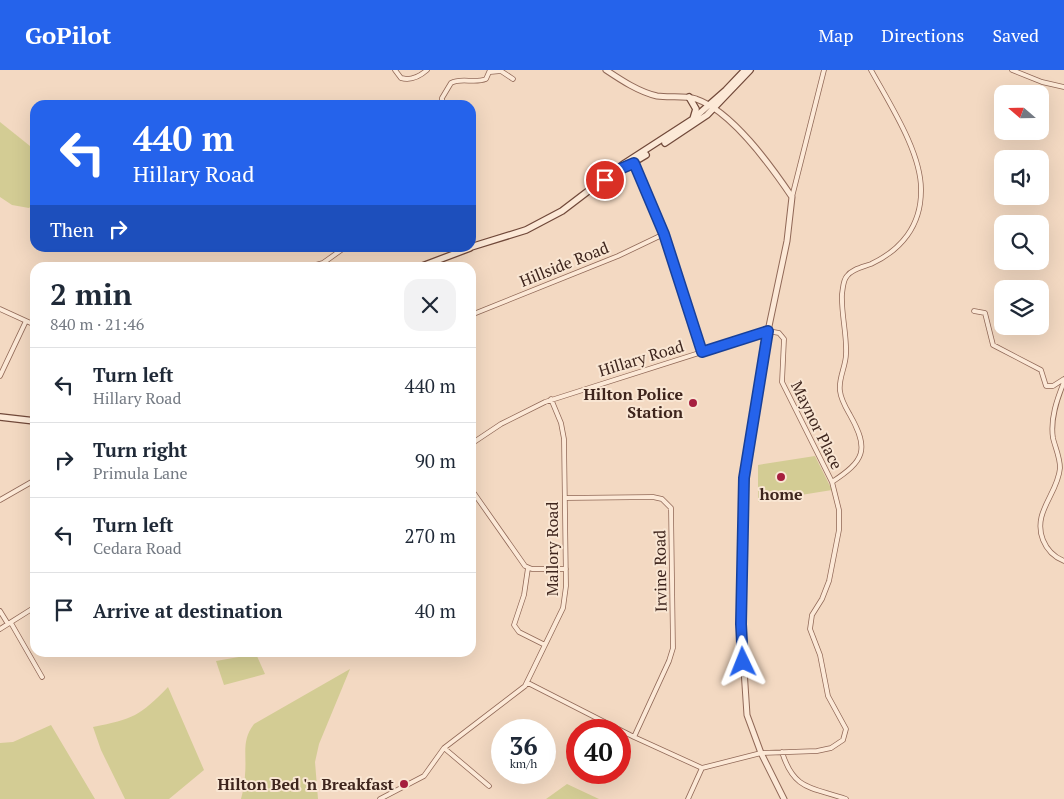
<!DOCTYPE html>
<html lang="en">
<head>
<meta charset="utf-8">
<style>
	body { margin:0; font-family:"PT Serif",serif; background:#f2f2f3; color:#1f2937; height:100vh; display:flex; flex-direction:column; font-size:19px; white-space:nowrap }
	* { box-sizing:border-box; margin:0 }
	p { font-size:16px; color:#747a83 }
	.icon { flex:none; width:28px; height:28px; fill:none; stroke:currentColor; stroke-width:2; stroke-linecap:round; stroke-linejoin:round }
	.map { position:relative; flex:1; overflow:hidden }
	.side { position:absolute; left:30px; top:192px; width:446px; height:395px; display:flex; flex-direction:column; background:#fff; border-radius:15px; box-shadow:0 5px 20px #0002 }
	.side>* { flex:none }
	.top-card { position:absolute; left:30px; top:30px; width:446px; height:152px; border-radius:15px; box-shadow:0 5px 20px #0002; background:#2563eb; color:#fff; overflow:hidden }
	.needle { width:32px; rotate:290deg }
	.tools { position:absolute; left:994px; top:15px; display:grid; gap:10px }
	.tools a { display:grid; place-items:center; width:55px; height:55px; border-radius:10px; background:#fff; box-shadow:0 5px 20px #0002; font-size:25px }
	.speed { position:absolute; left:491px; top:649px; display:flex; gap:10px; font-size:25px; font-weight:700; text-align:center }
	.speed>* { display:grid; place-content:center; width:65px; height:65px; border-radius:50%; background:#fff; box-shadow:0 5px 20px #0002; line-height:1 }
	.speed small { font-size:12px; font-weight:400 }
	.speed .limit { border:8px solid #d22; background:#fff; color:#111 }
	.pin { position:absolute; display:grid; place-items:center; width:42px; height:42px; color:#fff; margin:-21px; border:2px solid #fff; border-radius:50%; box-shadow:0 1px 5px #0007 }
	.me { position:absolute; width:55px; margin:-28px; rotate:358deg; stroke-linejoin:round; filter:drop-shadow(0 0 4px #0008) }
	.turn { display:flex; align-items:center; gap:18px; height:105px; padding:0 20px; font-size:22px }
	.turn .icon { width:65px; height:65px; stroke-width:2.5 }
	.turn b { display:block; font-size:35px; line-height:42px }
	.then { display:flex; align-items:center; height:48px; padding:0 20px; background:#0003; gap:10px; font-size:19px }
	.round { display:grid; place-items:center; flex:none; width:52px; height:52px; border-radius:15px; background:#f2f2f3 }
	.summary { display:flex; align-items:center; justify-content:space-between; height:85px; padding:0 20px }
	h1 { font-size:30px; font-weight:700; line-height:38px }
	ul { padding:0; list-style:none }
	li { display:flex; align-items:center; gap:15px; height:75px; padding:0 20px; border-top:1px solid #e0e1e3 }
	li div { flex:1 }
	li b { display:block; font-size:19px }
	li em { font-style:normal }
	header { display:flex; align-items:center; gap:30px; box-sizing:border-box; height:70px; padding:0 25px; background:#2563eb; color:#fff }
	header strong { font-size:24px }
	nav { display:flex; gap:28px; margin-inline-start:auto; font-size:18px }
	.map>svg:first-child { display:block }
</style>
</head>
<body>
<header>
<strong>GoPilot</strong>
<nav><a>Map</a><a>Directions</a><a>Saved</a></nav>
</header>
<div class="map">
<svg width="1064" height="729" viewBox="0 0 1064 729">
	<rect width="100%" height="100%" fill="#f3d9c2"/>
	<!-- green -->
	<path fill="#d3cc94" d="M0 52 35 80V132L29 138 12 135 0 127Z
		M815 386 832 420 758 432V395Z
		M256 584 265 604 224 615 216 591Z
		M350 599 319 674 315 692 318 729H241C243 721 245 713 245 705 247 684 241 671 254 654Z
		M168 617 204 700 169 729H125L101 680 93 657C133 649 140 646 168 617Z
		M51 655 95 729H0V673L13 672Z
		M567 714 599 729H546Z"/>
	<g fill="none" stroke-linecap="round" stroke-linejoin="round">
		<!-- minor casing -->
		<g stroke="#906857" stroke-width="5.5">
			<path id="minor" d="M395 0 401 8C411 11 419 7 427 0
				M1012 0 1042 12 1064 17
				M490 2 501 1 513 9
				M442 35V28L451 13C462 7 474 14 486 9L490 0
				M633 92 664 164 702 282
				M792 127 824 0
				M305 198 323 193 344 178
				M0 239 35 255
				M974 241 985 243 993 275 1041 300 1046 316H1053L1064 309
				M471 245 618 186 664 164
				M0 306 26 251
				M1064 312C1057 329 1050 349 1053 368 1055 377 1060 387 1060 398 1058 424 1032 442 1043 470 1047 480 1054 487 1064 491
				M471 374 501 354 545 332 768 261 779 263 784 269 782 312 832 412 839 440V460L829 511 822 529 812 545 810 559 820 585 828 626 846 659 843 670 831 678 817 681 761 683 702 698 634 667 528 613
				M832 412C864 391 870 380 850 345 846 338 841 330 840 321 838 309 846 296 846 284 847 264 841 244 842 224 843 218 843 210 847 206 852 199 863 197 871 194 901 180 921 156 921 121 922 83 889 33 871 0
				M471 419 525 496 532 499H566
				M565 428 653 427 662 429 671 438 673 578 669 591 634 667
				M0 430 35 410
				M528 498 524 525 514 555 519 562 545 575
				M0 541 8 554
				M11 553 42 607
				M0 559 35 537
				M444 678 489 716
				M782 682C794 721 812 717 846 729
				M380 729 424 706 444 678 525 616 563 538 566 516 564 369 561 353 551 329
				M688 729 702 698"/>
		</g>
		<!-- tertiary casing -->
		<g stroke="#906857" stroke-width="7">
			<path id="tertiary" d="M606 0C621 10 639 22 657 26 670 28 683 25 696 29 732 41 771 96 792 127L787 171 768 261 747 381 744 408 741 554 747 645 761 683 784 729"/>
		</g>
		<!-- secondary casing -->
		<g stroke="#71493a" stroke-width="8">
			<path id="secondary" d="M689 27 696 39 693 49
				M665 73 707 45 750 0
				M624 98 646 85
				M471 177 526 160 562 141 625 93 693 49 726 20 745 0
				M417 198 470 178
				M0 347 35 351"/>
		</g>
		<!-- minor -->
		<use href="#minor" stroke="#fce9d7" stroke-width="4"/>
		<!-- tertiary -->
		<use href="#tertiary" stroke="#fce9d7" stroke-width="5"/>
		<!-- secondary -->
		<use href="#secondary" stroke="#fce9d7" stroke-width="5.5"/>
	</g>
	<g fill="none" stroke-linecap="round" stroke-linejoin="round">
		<!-- route casing -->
		<g stroke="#184099" stroke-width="12">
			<path id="route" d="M605 110 620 99 634 93 664 164 702 282 768 261 744 408 741 554 743 592"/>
		</g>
		<!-- route -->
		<use href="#route" stroke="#2563eb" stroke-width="9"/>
	</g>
	<!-- markers -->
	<g fill="#a61f3f" stroke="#f9e6d3" stroke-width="2">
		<circle cx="693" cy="333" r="5"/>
		<circle cx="781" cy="407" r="5"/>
		<circle cx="404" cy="714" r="5"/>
	</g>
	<g text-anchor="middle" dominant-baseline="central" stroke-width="4" stroke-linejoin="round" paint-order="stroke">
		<!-- street labels -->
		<g font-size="16" fill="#3e251d" stroke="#f9e6d3">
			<text transform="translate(564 194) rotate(-22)">Hillside Road</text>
			<text transform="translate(641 288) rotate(-17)">Hillary Road</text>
			<text transform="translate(817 355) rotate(64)">Maynor Place</text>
			<text transform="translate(552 479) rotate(-90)">Mallory Road</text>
			<text transform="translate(660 501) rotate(-91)">Irvine Road</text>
		</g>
		<!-- poi labels -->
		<g font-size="16" font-weight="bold" fill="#3e251d" stroke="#f9e6d3" text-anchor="end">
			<text x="683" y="324">Hilton Police<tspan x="683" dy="18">Station</tspan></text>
			<text x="781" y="424" text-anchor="middle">home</text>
			<text x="394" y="714">Hilton Bed 'n Breakfast</text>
		</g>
	</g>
</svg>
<div class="tools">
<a><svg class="needle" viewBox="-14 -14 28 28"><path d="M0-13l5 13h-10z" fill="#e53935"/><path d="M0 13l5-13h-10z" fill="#747a83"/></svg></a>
<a><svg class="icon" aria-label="sound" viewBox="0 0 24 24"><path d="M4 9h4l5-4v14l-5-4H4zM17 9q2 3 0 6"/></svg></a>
<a><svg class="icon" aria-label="search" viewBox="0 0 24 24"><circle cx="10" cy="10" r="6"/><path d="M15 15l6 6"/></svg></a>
<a><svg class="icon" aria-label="layers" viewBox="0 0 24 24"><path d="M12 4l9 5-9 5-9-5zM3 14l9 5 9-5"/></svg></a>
</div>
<div class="speed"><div>36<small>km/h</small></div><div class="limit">40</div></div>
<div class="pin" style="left:605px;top:110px;background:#d93025"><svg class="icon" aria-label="arrive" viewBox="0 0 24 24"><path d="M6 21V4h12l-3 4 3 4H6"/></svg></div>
<svg class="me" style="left:743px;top:592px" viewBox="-20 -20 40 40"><path d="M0-17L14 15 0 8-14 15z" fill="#2563eb" stroke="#fff" stroke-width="4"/></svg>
<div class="top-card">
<div class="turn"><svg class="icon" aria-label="left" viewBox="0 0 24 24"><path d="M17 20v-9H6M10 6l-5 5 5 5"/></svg><div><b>440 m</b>Hillary Road</div></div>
<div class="then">Then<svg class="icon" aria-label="right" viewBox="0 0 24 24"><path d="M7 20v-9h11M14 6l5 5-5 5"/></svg></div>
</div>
<section class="side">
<div class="summary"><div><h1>2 min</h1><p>840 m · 21:46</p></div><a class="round"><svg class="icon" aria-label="close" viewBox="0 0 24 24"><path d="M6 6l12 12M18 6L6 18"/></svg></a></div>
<ul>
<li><svg class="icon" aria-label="left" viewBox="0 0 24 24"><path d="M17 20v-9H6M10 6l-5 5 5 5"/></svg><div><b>Turn left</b><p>Hillary Road</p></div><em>440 m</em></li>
<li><svg class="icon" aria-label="right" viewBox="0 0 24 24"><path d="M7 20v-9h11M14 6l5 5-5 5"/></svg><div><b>Turn right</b><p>Primula Lane</p></div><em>90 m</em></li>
<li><svg class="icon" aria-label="left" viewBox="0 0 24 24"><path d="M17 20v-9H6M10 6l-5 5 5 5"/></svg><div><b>Turn left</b><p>Cedara Road</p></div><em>270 m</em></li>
<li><svg class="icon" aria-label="arrive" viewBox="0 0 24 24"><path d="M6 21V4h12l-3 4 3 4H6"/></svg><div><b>Arrive at destination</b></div><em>40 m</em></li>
</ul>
</section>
</div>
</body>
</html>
